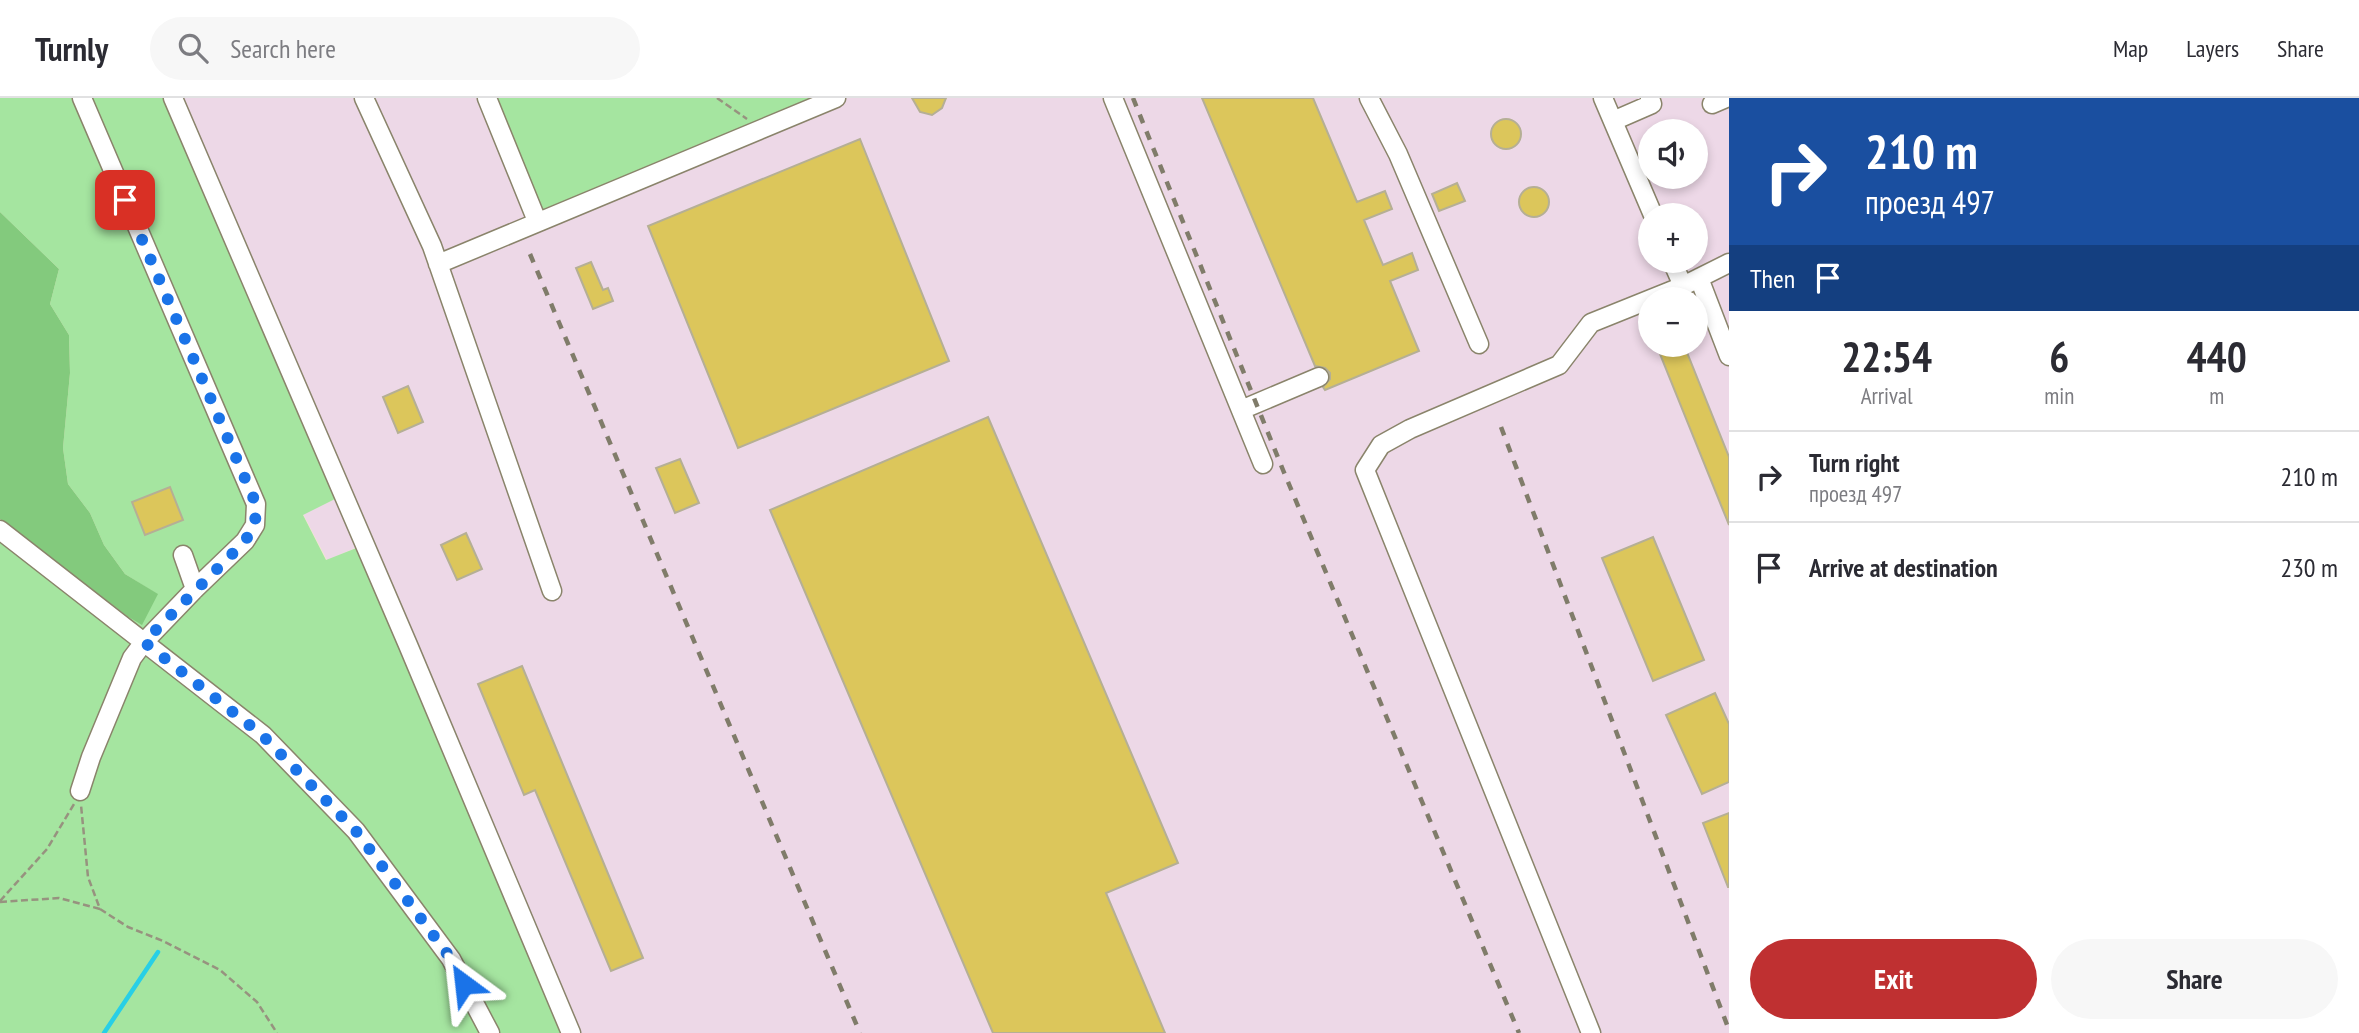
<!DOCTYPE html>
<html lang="en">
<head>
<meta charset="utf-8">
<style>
	body { margin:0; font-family:"PT Sans Narrow",sans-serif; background:#f7f7f7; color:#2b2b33; height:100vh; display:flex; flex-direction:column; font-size:26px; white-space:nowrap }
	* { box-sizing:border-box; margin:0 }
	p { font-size:23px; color:#7c7c81 }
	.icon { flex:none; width:38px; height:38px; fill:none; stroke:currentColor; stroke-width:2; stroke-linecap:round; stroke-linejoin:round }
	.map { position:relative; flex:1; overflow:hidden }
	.sheet { display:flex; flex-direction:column; background:#fff; width:630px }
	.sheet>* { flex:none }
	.hud { background:#1a4fa0; color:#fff; overflow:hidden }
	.tools { position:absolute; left:1638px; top:21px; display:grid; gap:14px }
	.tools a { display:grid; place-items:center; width:70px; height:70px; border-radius:50%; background:#fff; box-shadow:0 4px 10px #0003; font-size:35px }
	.pin { position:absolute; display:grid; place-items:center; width:60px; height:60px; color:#fff; margin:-30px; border-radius:14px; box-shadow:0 4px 10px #0006 }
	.me { position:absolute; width:77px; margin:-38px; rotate:330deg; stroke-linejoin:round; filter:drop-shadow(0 0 5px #0008) }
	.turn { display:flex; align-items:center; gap:24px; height:147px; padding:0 21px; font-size:32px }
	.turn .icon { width:91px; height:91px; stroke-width:2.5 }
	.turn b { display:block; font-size:49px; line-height:60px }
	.then { display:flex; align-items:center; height:66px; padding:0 21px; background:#0003; gap:14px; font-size:26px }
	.eta { display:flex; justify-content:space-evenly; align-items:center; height:119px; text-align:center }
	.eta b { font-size:42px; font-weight:600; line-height:49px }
	.primary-button { display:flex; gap:14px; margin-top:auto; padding:14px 21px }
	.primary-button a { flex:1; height:80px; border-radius:42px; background:#bf3031; color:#fff; font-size:28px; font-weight:600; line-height:80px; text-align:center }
	.primary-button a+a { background:#f7f7f7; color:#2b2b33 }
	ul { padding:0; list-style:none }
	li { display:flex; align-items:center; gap:21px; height:91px; padding:0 21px; border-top:2px solid #e1e1e2 }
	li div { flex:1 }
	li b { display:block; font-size:26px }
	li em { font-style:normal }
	header { display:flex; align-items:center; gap:42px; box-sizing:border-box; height:98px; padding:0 35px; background:#fff; border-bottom:2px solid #e1e1e2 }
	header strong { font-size:33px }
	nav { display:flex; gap:38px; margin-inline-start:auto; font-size:24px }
	.search { width:490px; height:63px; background:#f7f7f7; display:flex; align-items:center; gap:18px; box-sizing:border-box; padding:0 24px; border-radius:38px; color:#7c7c81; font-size:26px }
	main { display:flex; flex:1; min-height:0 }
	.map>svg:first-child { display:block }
</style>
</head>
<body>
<header>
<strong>Turnly</strong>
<div class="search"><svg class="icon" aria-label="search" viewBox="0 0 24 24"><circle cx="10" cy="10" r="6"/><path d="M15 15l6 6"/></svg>Search here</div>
<nav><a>Map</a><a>Layers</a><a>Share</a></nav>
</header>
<main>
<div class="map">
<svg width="1729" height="935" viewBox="0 0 1729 935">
	<rect width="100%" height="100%" fill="#f0eace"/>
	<!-- industrial -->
	<path fill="#edd8e7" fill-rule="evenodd" d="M166 0H1729V935H563L358 449 327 462 303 416 337 400ZM1650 33H1696V79H1650ZM1650 117H1696V163H1650ZM1650 201H1696V247H1650Z"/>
	<!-- green -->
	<path fill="#a5e5a0" d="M0 0H166L337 400 303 417 326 462 359 449 563 935H0V421L127 518 157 496 125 476 104 447 90 415 68 386 63 350 70 275 69 237 50 206 59 171 0 114Z
		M495 0H816L546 112 539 109Z"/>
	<!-- forest -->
	<path fill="#83ca7d" d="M0 114 59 171 50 206 69 237 70 275 63 350 68 386 90 415 104 447 125 476 158 496 142 527 127 518 0 421Z"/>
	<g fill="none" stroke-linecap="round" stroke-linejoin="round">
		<!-- stream -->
		<path stroke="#28cfe6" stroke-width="4.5" d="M104 935 158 854"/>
	</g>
	<!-- building -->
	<path fill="#dcc65b" stroke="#b5af95" stroke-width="2" d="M912 0H946L942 10 932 17 920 14Z
		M1202 0H1313L1357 104 1385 93 1392 111 1364 122 1383 167 1412 155 1418 172 1390 183 1419 253 1325 292 1323 289 1330 281V275L1325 270 1315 268Z
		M1491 36a15 15 0 1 1 30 0a15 15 0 1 1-30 0Z
		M860 41 949 263 738 350 648 128Z
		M1457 85 1465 103 1439 113 1432 96Z
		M1519 104a15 15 0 1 1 30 0a15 15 0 1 1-30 0Z
		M591 164 603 192 608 190 613 203 593 211 576 170Z
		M1669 247H1684L1729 359V427L1658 251Z
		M408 288 423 324 398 335 383 299Z
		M988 319 1178 765 1106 795 1165 935H993L770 412Z
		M680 361 699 405 675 415 656 370Z
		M170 389 183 422 145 437 132 404Z
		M466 435 482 471 457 482 441 447Z
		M1653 439 1704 562 1653 583 1602 460Z
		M522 568 643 860 611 873 535 692 524 697 478 586Z
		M1715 595 1729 626V684L1702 696 1666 617Z
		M1729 715V789H1728L1703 725Z"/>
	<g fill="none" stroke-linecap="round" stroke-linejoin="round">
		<!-- minor casing -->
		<g stroke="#8a846b" stroke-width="21">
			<path id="minor" d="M173 0 408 547 571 935
				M364 0 432 148 552 493
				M487 0 537 123
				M1113 0 1263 366
				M1369 0 1398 56 1479 246
				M1603 0 1653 117
				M1712 6 1726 0
				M1613 23 1652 6 1650 0
				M1672 163 1683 188
				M438 166 836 0
				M1699 180 1729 258
				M1241 312 1319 279
				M0 432 263 637 356 733 451 861 490 935
				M183 457 195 491
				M80 693 91 659 132 560 144 544 195 491 245 443 255 427 256 406 82 0
				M1591 935 1365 372 1381 347 1410 331 1559 267 1591 225 1683 188 1729 165"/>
		</g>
		<!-- path -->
		<path stroke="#97927f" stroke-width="2.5" stroke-dasharray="7 3.5" stroke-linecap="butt" d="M717 0 747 21
			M0 803 47 751 74 706
			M0 804 59 800 100 811 88 779 81 707
			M100 811 128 829 163 843 220 872 257 904 277 935"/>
		<!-- minor -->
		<use href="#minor" stroke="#fff" stroke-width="18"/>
		<!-- rail -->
		<path stroke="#807c6a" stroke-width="4.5" stroke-dasharray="9 9" stroke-linecap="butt" d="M1133 0 1283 372 1519 935
			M530 156 860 935
			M1501 329 1729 932"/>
	</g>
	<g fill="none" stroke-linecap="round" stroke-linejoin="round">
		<!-- route -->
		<path stroke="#1a73e8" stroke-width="12" stroke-dasharray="0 21.6" d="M125 102 256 406 255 427 245 443 144 544 262 637 356 733 451 861 464 886"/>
	</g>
</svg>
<div class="tools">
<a><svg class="icon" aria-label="sound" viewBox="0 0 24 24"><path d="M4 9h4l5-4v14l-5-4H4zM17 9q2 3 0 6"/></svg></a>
<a>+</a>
<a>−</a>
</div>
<div class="pin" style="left:125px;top:102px;background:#d93025"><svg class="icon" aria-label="arrive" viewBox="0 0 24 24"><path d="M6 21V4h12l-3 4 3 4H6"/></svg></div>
<svg class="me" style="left:464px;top:886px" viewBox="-20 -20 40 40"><path d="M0-17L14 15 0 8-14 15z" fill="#1a73e8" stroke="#fff" stroke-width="4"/></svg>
</div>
<section class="sheet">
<div class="hud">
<div class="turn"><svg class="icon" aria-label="right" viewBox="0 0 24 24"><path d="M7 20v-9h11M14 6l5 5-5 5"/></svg><div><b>210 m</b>проезд 497</div></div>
<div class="then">Then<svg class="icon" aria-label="arrive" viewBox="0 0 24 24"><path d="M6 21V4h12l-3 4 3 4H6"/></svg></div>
</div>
<div class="eta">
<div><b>22:54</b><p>Arrival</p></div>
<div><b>6</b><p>min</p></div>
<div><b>440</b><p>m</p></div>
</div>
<ul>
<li><svg class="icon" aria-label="right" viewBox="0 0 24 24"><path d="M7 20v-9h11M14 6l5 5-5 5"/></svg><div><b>Turn right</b><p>проезд 497</p></div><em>210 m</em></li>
<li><svg class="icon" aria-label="arrive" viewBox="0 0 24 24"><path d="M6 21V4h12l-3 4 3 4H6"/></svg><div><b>Arrive at destination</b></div><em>230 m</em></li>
</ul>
<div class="primary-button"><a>Exit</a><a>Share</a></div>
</section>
</main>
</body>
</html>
